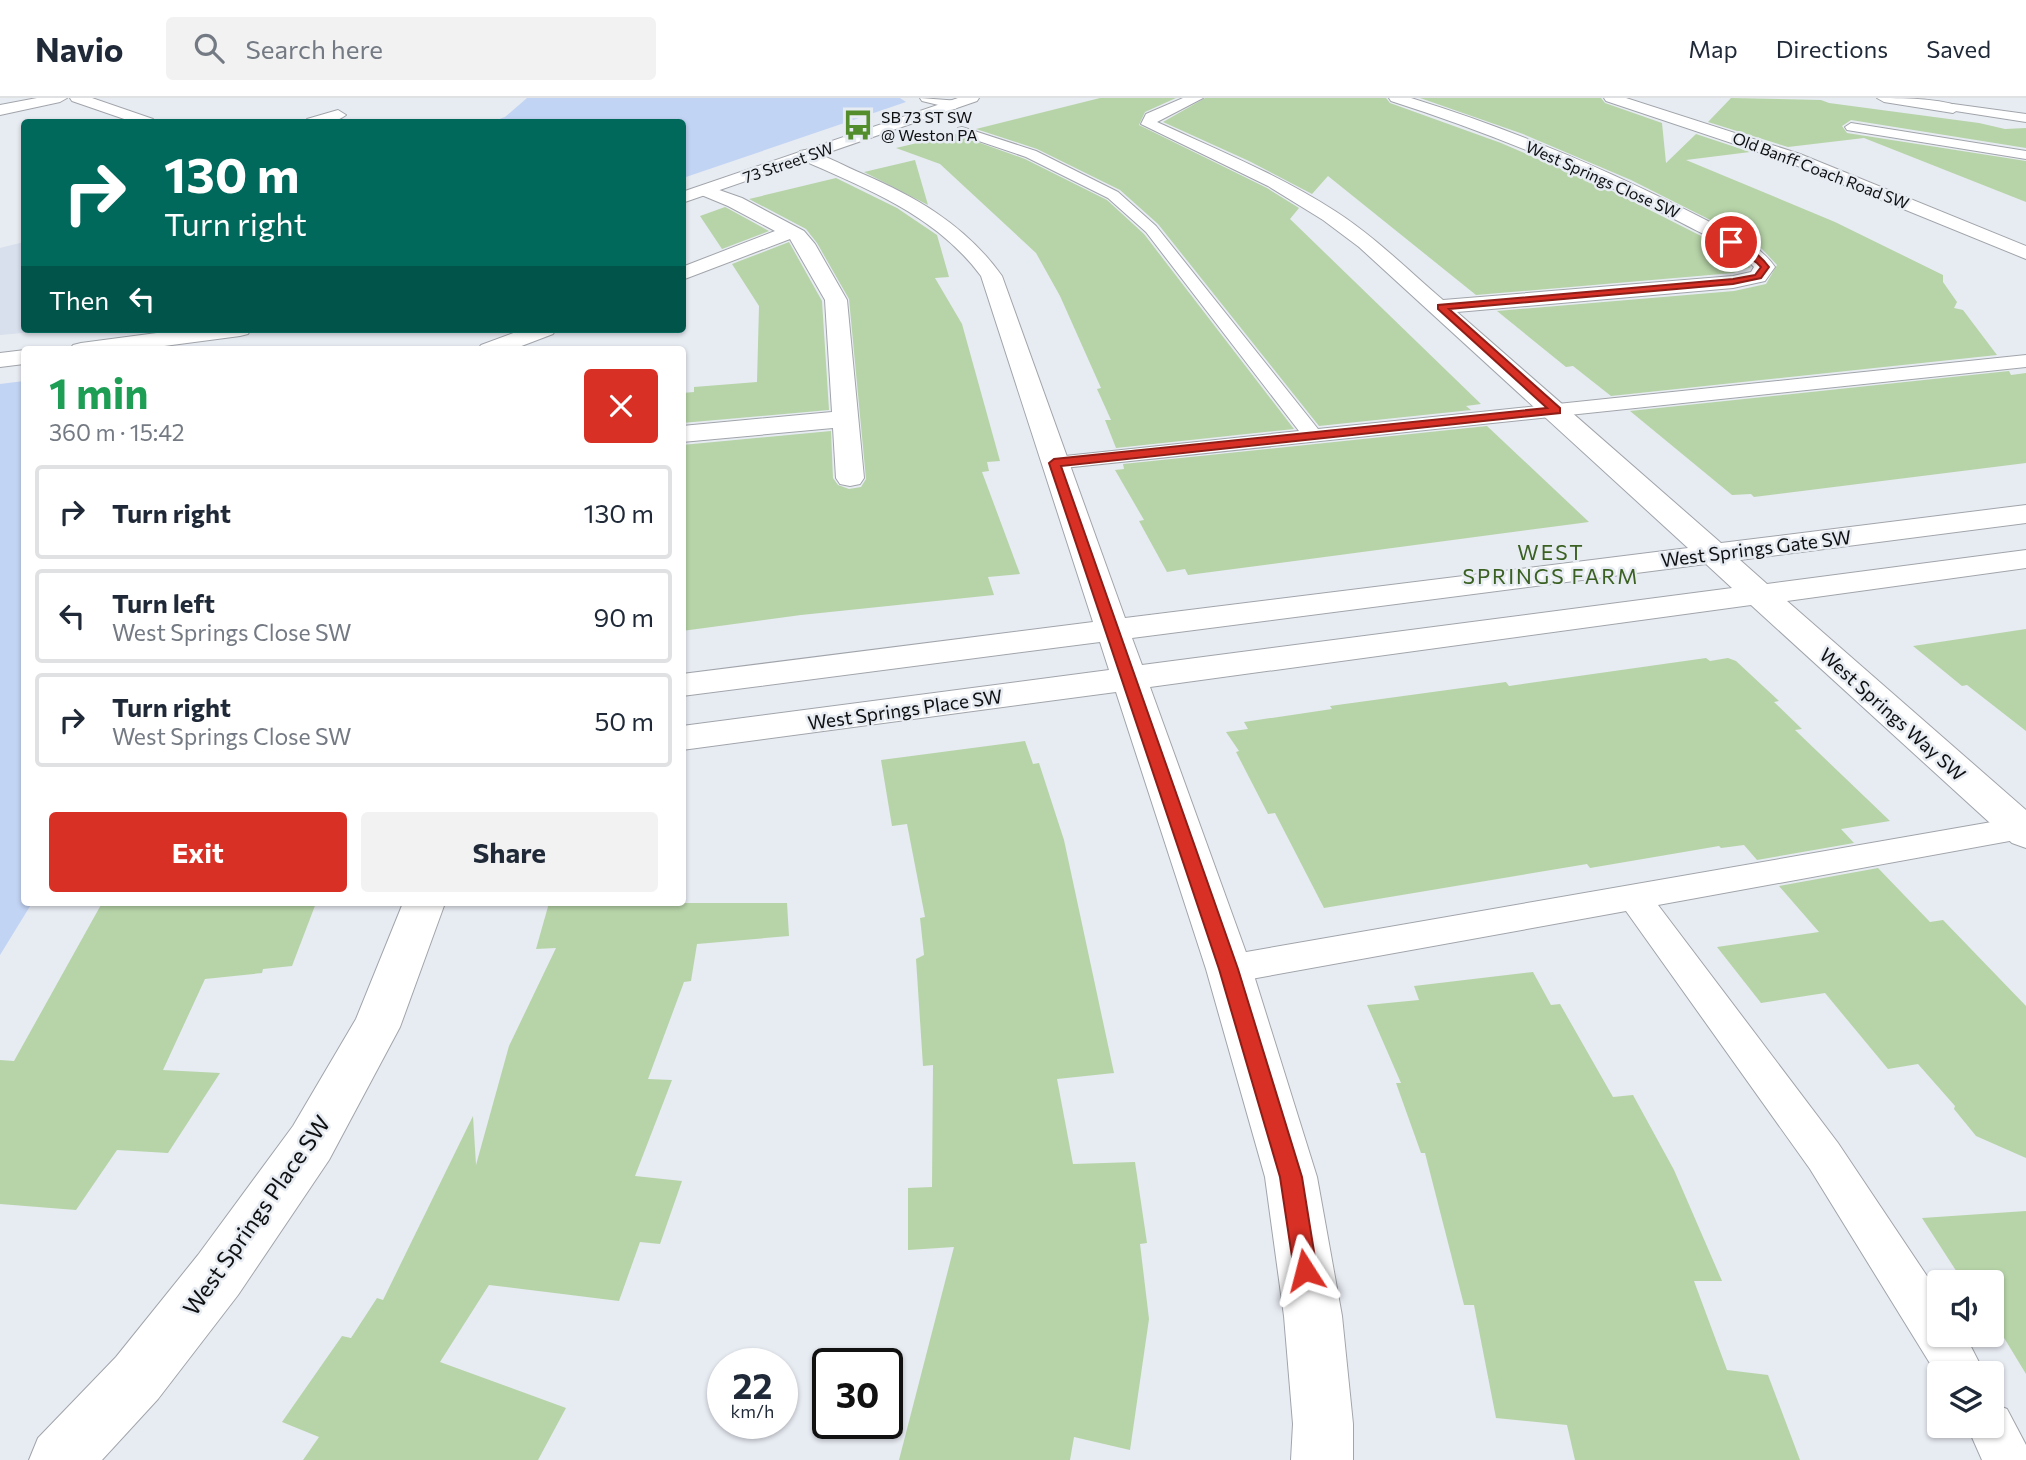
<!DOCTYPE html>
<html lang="en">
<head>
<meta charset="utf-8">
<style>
	body { margin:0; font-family:Commissioner,sans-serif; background:#f2f2f3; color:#1f2937; height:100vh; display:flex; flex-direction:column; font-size:26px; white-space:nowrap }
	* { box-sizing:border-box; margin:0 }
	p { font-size:23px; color:#747a83 }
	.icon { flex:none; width:38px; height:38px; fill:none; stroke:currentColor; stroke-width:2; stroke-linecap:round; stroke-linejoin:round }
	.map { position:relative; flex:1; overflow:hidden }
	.panel { position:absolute; left:21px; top:248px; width:665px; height:560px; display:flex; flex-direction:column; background:#fff; border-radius:7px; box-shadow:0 2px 5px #0004 }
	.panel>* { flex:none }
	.top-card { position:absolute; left:21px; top:21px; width:665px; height:214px; border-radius:7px; box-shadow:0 2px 5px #0004; background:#00695c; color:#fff; overflow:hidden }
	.fabs { position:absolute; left:1927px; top:1172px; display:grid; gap:14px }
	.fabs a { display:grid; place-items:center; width:77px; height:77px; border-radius:7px; background:#fff; box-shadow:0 2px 5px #0004; font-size:35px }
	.speed { position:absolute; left:707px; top:1250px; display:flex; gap:14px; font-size:35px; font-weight:700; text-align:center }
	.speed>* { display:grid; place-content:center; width:91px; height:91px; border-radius:50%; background:#fff; box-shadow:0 2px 5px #0004; line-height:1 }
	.speed small { font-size:18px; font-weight:400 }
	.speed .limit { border:4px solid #111; border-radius:10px; background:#fff; color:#111 }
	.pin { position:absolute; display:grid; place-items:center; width:60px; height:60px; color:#fff; margin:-30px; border:4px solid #fff; border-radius:50%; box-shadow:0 2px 7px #0007 }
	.me { position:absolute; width:77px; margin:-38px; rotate:351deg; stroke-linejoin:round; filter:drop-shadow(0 0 5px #0008) }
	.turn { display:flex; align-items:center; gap:24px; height:147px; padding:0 28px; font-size:32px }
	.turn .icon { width:91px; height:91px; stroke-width:2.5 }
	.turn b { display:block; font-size:49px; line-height:60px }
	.then { display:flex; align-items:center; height:66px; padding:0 28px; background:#0003; gap:14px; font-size:26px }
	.round { display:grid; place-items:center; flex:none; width:74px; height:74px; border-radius:7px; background:#f2f2f3 }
	.headline { display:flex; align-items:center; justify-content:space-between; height:119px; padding:0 28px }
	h1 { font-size:42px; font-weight:700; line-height:52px; color:#1e9e55 }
	.action { display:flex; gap:14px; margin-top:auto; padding:14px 28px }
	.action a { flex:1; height:80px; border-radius:7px; background:#d93025; color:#fff; font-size:28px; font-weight:700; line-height:80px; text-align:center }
	.action a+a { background:#f2f2f3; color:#1f2937 }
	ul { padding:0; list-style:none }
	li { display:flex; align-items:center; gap:21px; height:94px; margin:0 14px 10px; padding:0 14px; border:4px solid #e0e1e3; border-radius:7px }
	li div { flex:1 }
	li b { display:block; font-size:26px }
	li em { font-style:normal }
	header { display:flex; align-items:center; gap:42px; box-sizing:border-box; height:98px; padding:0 35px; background:#fff; border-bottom:2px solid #e0e1e3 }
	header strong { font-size:33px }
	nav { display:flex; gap:38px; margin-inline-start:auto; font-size:24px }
	.search { width:490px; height:63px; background:#f2f2f3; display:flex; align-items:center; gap:18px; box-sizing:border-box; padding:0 24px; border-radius:7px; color:#747a83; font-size:26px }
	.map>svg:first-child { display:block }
</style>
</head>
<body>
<header>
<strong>Navio</strong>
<div class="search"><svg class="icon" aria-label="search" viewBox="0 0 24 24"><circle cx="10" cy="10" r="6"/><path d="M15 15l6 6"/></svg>Search here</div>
<nav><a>Map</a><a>Directions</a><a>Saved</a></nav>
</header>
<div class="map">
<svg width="2026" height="1362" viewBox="0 0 2026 1362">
	<rect width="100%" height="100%" fill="#e7ebf2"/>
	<!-- built -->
	<path fill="#d8dfed" d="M24 144V231H67L0 237V150Z"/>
	<!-- green -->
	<path fill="#c2d4f4" d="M527 0H900L906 4 683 80 682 24H491L505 19Z
		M24 283V805H32L0 857V286Z"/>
	<!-- building -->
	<path fill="#b7d4a8" d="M1100 0H1176L1145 14 1139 27 1267 90 1299 110 1290 121 1481 306 1466 308 1471 312 1319 328 1158 126 1120 92 1037 51 976 31Z
		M1205 0H1386L1390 5 1501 45 1610 92 1719 147 1751 169 1733 175 1476 197 1328 78 1312 96 1249 63 1163 24Z
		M1420 0H1601L1605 5 1662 25 1666 65 1696 36 1750 54 1686 62 1835 124 1943 177V184L1957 204 1954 210 1963 212 1997 257 1611 298 1573 268 1566 269 1497 213 1734 193 1766 186 1777 167 1762 151 1742 138 1631 82 1523 36Z
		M1731 0 1821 2 1829 5 1979 25 2005 31 2026 30V50L1851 22 1842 28 1847 35 2026 63V104L1864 40 1788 49 1708 24Z
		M955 36 1025 61 1107 102 1144 136 1294 331 1116 350 1105 322H1111L1097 291 1101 290 1060 198 1036 155 940 66 896 50Z
		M915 62 928 107 864 74Z
		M836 80 897 110 937 137 949 179 935 180 962 226 1000 363 987 364 989 373 982 374 1020 476 988 479 994 497 801 517 682 533V347L831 333 833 380 838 387 849 391 861 389 866 381 849 201 817 145 806 131 749 101Z
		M725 109 727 110 769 133 722 151 700 118Z
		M789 144 822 203 829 312 682 325V295L694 294V289L757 284 759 208 732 166Z
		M2009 273 2011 277 2026 275V365L1754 399 1751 396 1732 397 1630 313Z
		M1487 328 1589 424 1188 477 1185 471 1167 474 1139 423 1144 422 1115 372 1124 371 1123 366Z
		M2026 531V633L1967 587 1962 588 1913 548Z
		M1706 560 1710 563 1728 560 1736 563 1779 603 1774 604 1802 631 1795 632 1890 723 1841 731 1854 745 1757 762 1744 747 1721 750 1719 748 1590 770 1587 766 1324 810 1275 715 1268 716 1236 654 1239 653 1226 634 1248 631 1244 624 1332 611 1330 608 1506 584 1509 588Z
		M1025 643 1033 666 1039 665 1064 742 1114 975 1057 981 1073 1066 1135 1064 1147 1145 1140 1146 1149 1221 1130 1352 1074 1339 1070 1362H899L954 1149 908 1152V1090L932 1089 933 967 923 968 916 861 924 857 920 820 925 819 907 726 892 728 881 662Z
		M1878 770 1930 824 1943 822 2026 908V1060L1976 1038 1954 1011 1955 1008 1918 966 1888 971 1825 895 1761 905 1717 849 1819 834 1779 788Z
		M102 805H316L292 868 263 871 262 875 205 881 163 972 220 975 168 1055 117 1052 76 1112 0 1106V962L14 963Z
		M549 805H787L789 838 697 846 691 883 684 884 648 981 672 982 635 1078 682 1083 660 1146 640 1144 619 1203 489 1187 440 1264 566 1310 538 1362H303L319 1339 282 1324 342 1238 351 1240 377 1200 383 1202 473 1018 476 1067 509 948 556 850 536 851Z
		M1533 874 1551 907 1560 906 1613 999 1633 997 1674 1072 1722 1183H1694L1727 1272 1768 1277 1800 1362H1575L1567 1327 1496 1320 1474 1207H1464L1425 1055H1421L1396 985H1401L1367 907 1419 902 1414 888Z
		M2026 1113V1276L1992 1220V1185H1964L1922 1120Z"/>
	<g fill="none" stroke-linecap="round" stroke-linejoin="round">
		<!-- lane casing -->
		<g stroke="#a1a5ab" stroke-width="2">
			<path id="lane" d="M1953 6 2026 16V24L1949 12V8Z
				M1851 25 2026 53V61L1847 32 1845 29Z
				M962 29 1036 53 1118 94 1156 128 1318 331 2026 257V269L1054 371 1046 370 1043 365 1046 360 1299 333 1146 134 1108 100 1026 59 958 36V30Z
				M2026 718V740L1658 807 1838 1045 1939 1196V1237H1965L1985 1276H1939V1280L1810 1071 1626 813 1229 885 1217 881 1212 871 1217 861 1229 857Z
				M1992 1305 2007 1311 2026 1347V1362H1982L1967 1328H1992Z"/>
		</g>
		<!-- street casing -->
		<g stroke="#a1a5ab" stroke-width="2">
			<path id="street" d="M37 0H67L60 4 0 17V7Z
				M70 0H92L153 21 155 24H133L72 3Z
				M920 0 960 3 963 6 955 11 922 3Z
				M1183 0H1203L1157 24C1218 52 1279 77 1335 113 1374 138 1408 172 1443 202L1733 178 1751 174 1754 169C1735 149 1706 138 1682 125 1588 75 1491 35 1391 3L1389 0H1411C1511 31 1607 71 1700 119 1726 133 1758 144 1775 169L1765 183 1733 190 1457 214 1721 445 2026 407V425L1740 462 1767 486 2026 452V470L1787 503 2026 712V750L2012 745 1751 507 1150 589 1252 871 1317 1079 1342 1218 1353 1326V1362H1291L1293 1326 1284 1218 1265 1079 1206 871 1116 594 682 652V628L1109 572 1100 544 682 598V576L1093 524 981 178C936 117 867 91 800 61L798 57 800 53 806 52C823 56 840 66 856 73 913 97 965 126 1002 178L1125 520 1688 450 1359 149 1323 122 1268 88 1141 26 1146 16ZM1706 466 1732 490 1142 567 1132 540Z
				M1877 0C1896 0 1947 0 1961 10L1953 15 1884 4Z
				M338 12 346 17C335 26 318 25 305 24L307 21Z
				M705 87 742 100 804 133 815 146 847 202 864 380 860 386 850 388 840 386 836 380 833 330 682 344V328L832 314 825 202 790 141 682 182V169L775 133 728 108 699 96 696 92Z
				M524 231H556L553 236 511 252H477L481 247Z
				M403 805H445L400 929 329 1062 238 1197 158 1301 102 1362H29L38 1340 116 1259 198 1157 293 1028 356 921Z"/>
		</g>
		<!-- secondary casing -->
		<g stroke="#a1a5ab" stroke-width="2">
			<path id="secondary" d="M958 0H979L977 3 682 105V94Z
				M1604 0H1626L1800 56 2026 148V161L1788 64 1606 3Z
				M187 231H251L248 236 240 238 134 252H69L73 247 81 245Z
				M25 252 24 266 0 269V255Z"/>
		</g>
		<!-- lane -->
		<use href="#lane" fill="#fff" fill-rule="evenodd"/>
		<!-- street -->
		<use href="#street" fill="#fff" fill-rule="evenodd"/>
		<!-- secondary -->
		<use href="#secondary" fill="#fff" fill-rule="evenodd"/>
	</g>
	<!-- route -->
	<path fill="#d93025" stroke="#8d1f18" stroke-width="2" d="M1728 142C1742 142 1761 158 1769 169L1761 180 1733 186 1449 211 1560 310V315L1061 368 1238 871 1302 1079 1317 1172 1313 1180 1305 1183 1297 1180 1294 1172 1280 1079 1219 871 1049 365 1054 361 1547 310 1438 211V207L1733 181 1755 177 1761 169 1757 165 1728 145Z"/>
	<!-- icons -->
	<defs>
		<g id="bus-bare" transform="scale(2.415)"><path d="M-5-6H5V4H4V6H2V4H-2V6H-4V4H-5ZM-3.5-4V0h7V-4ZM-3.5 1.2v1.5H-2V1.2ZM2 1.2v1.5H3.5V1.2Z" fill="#548e2c" stroke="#e7ebf2" stroke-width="2.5" paint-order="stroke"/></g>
	</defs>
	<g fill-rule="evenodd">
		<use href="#bus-bare" x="858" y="27"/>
	</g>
	<g text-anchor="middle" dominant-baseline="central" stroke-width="5" stroke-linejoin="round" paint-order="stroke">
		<!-- far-poi labels -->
		<g font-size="16" fill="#0e1012" stroke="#e7ebf2" text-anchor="start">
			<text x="881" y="18">SB 73 ST SW<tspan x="881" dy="18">@ Weston PA</tspan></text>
		</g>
		<!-- far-street labels -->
		<g font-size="16" fill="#0e1012" stroke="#e7ebf2">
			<text transform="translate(788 64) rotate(-19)">73 Street SW</text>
			<text transform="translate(1821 72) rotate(21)">Old Banff Coach Road SW</text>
			<text transform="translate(1603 81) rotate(24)">West Springs Close SW</text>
		</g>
		<!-- street labels -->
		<g font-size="19" fill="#0e1012" stroke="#e7ebf2">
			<text transform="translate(1756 450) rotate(-7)">West Springs Gate SW</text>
			<text transform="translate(905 611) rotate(-8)">West Springs Place SW</text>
			<text transform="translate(1893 616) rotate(42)">West Springs Way SW</text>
		</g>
		<!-- neighbourhood labels -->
		<g font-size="21" letter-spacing="2" fill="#3a6022" stroke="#e7ebf2">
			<text x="1551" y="453">WEST<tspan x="1551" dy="24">SPRINGS FARM</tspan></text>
		</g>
		<!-- near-street labels -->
		<g font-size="23" fill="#0e1012" stroke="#e7ebf2">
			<text transform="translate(256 1117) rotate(-55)">West Springs Place SW</text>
		</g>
	</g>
</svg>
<div class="fabs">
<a><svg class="icon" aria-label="sound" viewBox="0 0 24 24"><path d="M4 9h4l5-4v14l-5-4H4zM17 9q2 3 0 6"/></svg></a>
<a><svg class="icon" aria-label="layers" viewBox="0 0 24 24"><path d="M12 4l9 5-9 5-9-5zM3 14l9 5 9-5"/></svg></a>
</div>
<div class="speed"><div>22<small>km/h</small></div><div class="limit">30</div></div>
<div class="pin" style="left:1731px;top:144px;background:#d93025"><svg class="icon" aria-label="arrive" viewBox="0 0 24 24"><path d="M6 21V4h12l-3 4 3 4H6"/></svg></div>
<svg class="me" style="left:1305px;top:1172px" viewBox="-20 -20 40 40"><path d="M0-17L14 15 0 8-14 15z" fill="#d93025" stroke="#fff" stroke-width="4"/></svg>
<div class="top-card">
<div class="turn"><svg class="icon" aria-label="right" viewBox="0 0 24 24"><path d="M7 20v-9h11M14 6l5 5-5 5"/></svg><div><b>130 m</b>Turn right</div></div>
<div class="then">Then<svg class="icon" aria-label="left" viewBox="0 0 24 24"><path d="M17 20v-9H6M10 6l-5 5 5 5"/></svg></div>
</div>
<section class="panel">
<div class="headline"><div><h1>1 min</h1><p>360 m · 15:42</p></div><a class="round" style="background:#d93025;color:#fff"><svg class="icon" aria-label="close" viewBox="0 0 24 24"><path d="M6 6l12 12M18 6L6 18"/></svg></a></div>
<ul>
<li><svg class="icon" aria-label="right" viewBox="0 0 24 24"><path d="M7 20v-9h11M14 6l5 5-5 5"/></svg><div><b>Turn right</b></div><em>130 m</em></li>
<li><svg class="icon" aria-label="left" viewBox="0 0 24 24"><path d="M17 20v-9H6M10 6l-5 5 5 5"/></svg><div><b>Turn left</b><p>West Springs Close SW</p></div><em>90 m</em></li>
<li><svg class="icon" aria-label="right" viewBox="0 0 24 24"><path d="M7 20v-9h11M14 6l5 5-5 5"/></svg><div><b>Turn right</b><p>West Springs Close SW</p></div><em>50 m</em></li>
</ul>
<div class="action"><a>Exit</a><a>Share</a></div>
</section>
</div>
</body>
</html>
